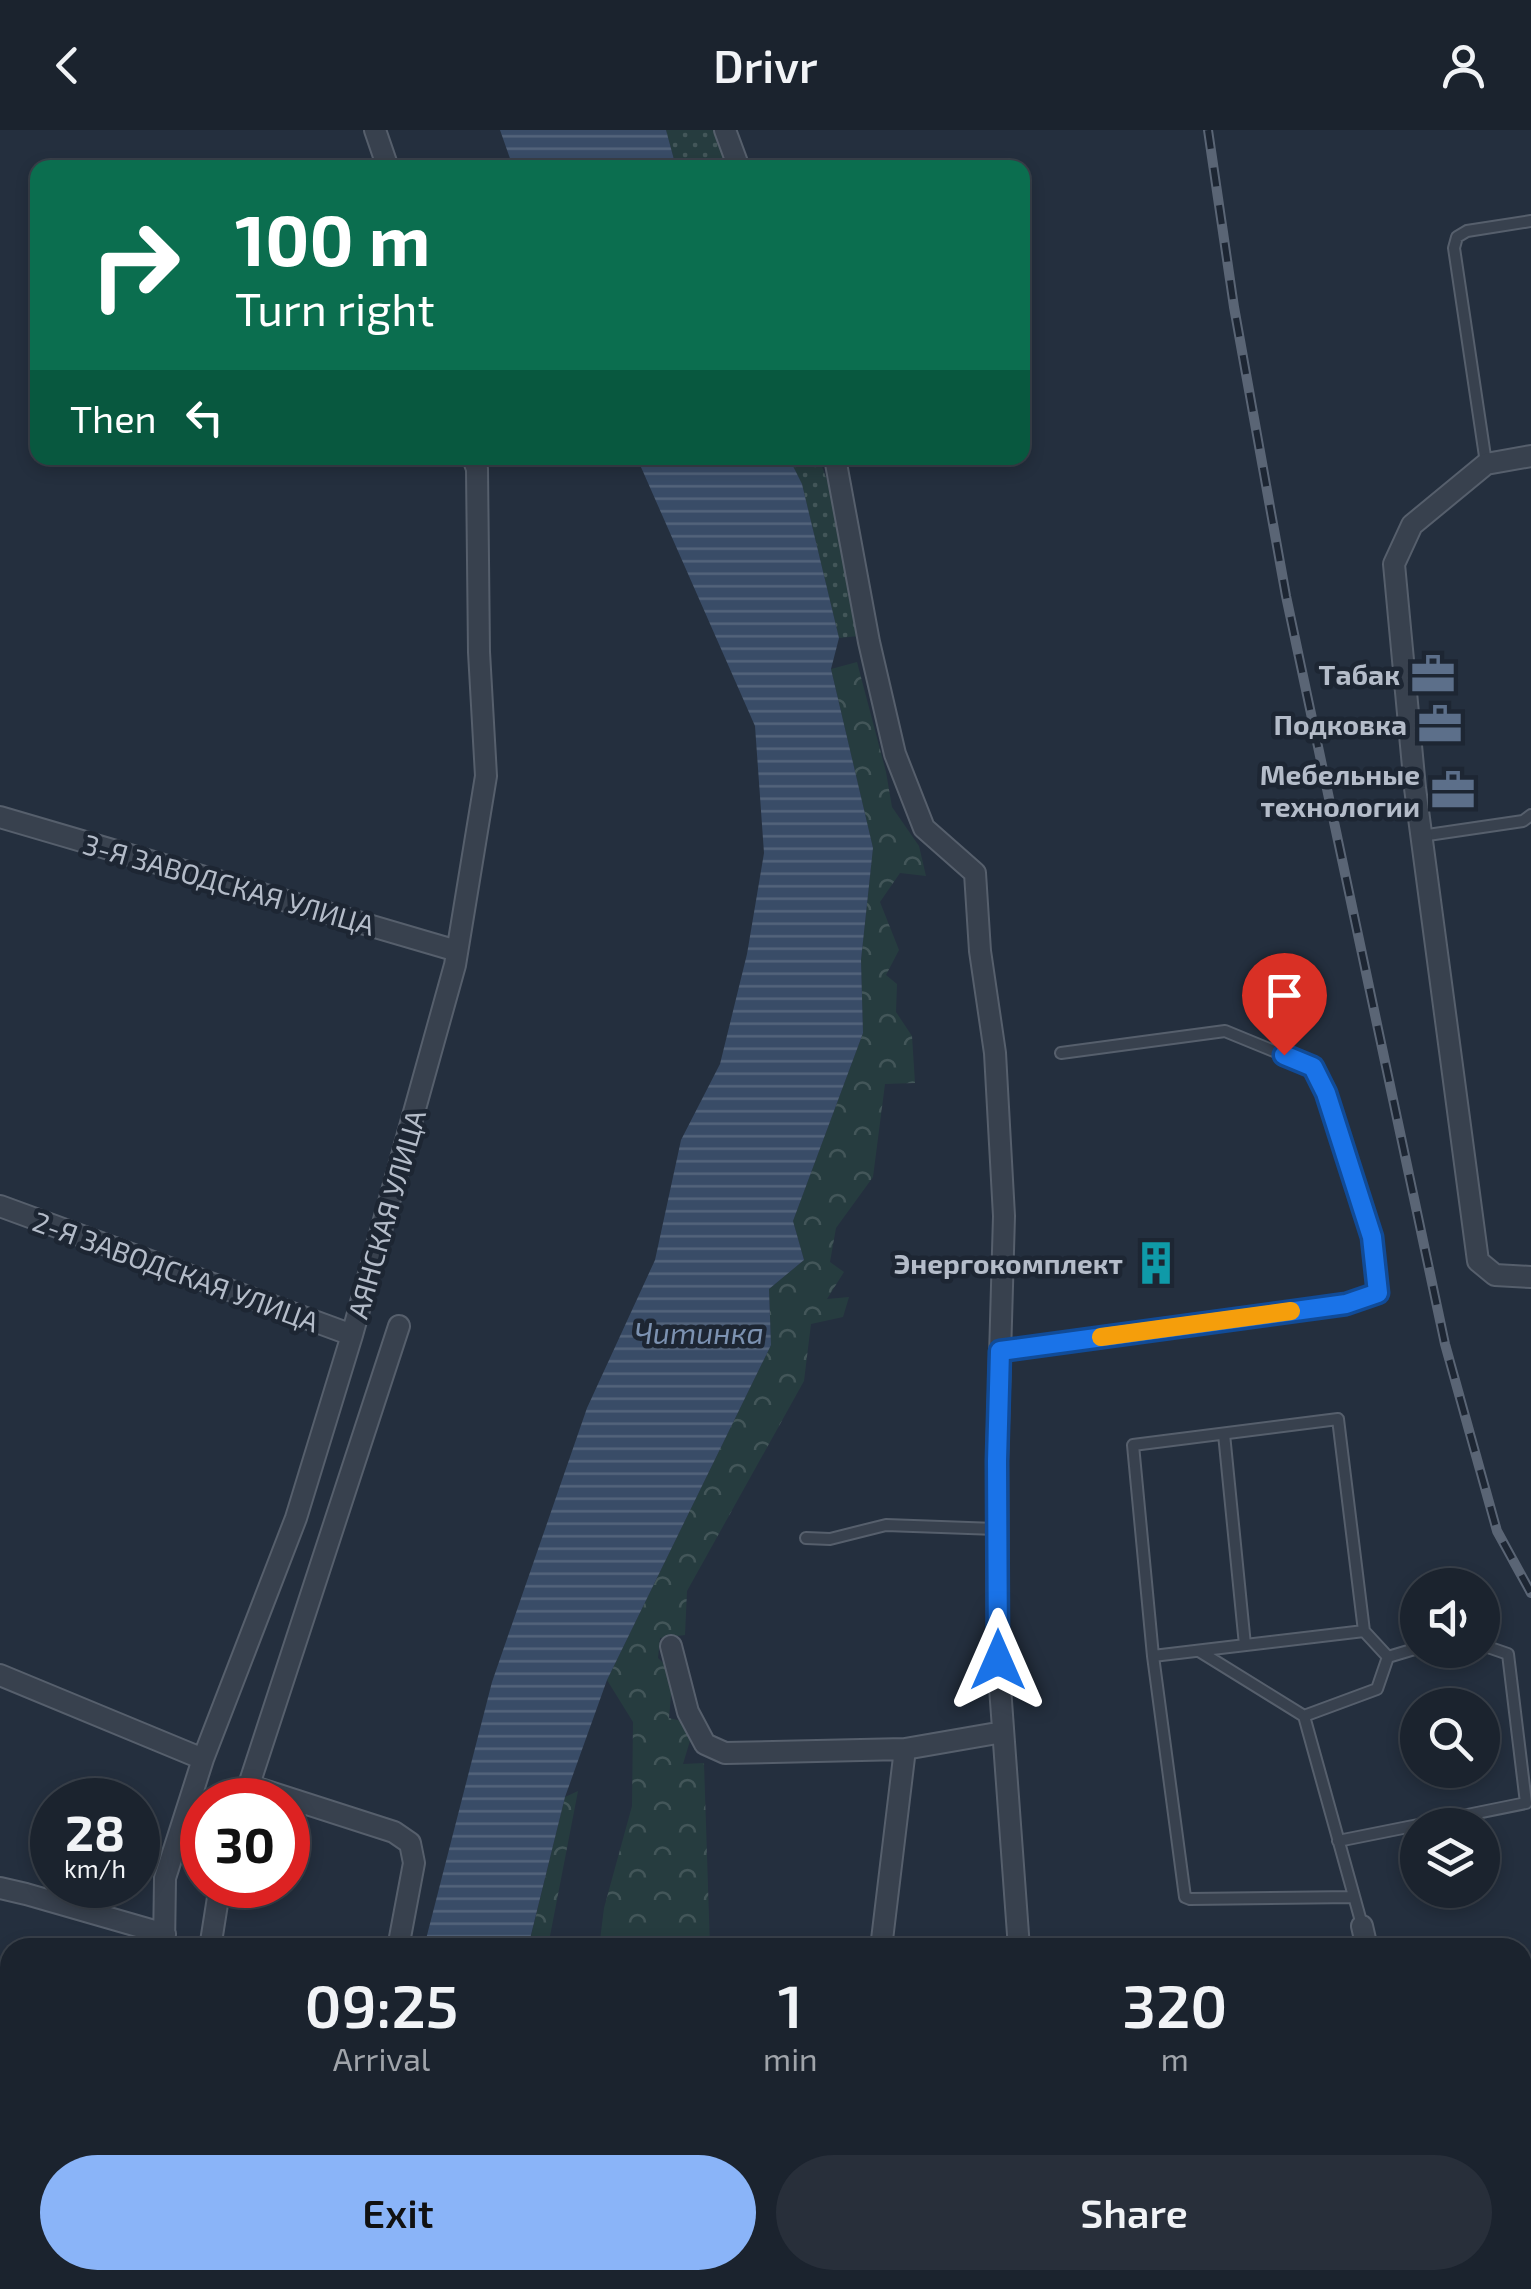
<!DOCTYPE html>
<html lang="en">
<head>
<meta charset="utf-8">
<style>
	body { margin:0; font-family:"Exo 2",sans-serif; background:#282f3a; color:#f1f3f6; height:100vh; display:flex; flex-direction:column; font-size:38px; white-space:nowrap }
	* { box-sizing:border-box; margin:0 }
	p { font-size:32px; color:#a0a4aa }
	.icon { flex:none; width:55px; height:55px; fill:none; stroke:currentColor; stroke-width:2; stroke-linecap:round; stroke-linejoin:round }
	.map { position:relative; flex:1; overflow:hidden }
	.panel { position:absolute; left:0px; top:1808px; width:1532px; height:352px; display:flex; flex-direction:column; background:#1b232e; border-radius:30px 30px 0 0; box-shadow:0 5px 15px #0003,0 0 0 2px #39404a }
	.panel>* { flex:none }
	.guide { position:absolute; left:30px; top:30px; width:1000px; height:305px; border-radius:20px; box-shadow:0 5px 15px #0003,0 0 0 2px #39404a; background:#0b6e4f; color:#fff; overflow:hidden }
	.tools { position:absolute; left:1400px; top:1438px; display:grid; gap:20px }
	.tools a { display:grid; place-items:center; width:100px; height:100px; border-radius:50%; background:#1b232e; box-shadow:0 5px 15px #0003,0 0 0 2px #39404a; font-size:50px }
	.speed { position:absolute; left:30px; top:1648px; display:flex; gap:20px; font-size:50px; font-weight:700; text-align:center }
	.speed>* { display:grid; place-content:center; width:130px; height:130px; border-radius:50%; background:#1b232e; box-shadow:0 5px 15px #0003,0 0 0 2px #39404a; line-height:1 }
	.speed small { font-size:25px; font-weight:400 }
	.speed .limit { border:15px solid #d22; background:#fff; color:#111 }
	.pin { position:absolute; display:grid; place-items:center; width:85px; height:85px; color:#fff; margin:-102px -42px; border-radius:50% 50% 50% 0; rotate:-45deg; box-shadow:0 0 10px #0007 }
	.pin .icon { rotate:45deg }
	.me { position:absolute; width:110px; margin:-55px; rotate:0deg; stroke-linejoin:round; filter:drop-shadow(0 0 8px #0008) }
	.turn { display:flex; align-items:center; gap:35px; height:210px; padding:0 40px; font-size:45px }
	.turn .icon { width:130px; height:130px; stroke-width:2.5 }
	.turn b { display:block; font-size:70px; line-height:85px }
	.then { display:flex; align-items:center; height:95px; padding:0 40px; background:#0003; gap:20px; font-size:38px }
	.eta { display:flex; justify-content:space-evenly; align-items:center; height:170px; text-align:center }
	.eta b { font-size:60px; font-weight:600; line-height:70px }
	.action { display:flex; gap:20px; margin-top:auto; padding:20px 40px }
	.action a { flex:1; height:115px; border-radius:60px; background:#8ab4f8; color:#111; font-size:40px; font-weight:600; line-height:115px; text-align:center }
	.action a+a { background:#282f3a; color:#f1f3f6 }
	header { display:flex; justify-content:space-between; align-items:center; height:130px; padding:0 40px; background:#1b232e; font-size:45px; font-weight:600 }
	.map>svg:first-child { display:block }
</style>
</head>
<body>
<header><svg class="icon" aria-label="back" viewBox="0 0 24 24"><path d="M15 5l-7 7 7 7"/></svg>Drivr<svg class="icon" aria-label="person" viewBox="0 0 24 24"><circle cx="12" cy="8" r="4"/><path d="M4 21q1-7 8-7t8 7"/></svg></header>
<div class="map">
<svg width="1531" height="2159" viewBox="0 0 1531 2159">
	<defs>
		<pattern id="grass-dots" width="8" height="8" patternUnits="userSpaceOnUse" patternTransform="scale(2.5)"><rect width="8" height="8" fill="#263c3f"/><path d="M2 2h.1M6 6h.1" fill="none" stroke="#435659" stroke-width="1.8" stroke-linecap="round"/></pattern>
		<pattern id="forest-crowns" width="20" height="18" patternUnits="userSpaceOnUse" patternTransform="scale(2.5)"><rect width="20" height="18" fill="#263c3f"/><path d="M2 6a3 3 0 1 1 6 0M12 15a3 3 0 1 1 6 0" fill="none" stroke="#435659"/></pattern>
		<pattern id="water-rules" width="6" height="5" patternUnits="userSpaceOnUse" patternTransform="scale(2.5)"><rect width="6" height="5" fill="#394c67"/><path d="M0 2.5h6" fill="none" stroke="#53647b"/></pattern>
	</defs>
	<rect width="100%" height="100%" fill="#242f3e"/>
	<!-- grass -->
	<path fill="url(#grass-dots)" d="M666 0H714L727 37H676Z
		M789 328H819L829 356 859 506 839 508 802 354Z"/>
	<!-- forest -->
	<path fill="url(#forest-crowns)" d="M857 532 886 642 892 677 919 716 926 746 900 743 880 772 899 820 886 845 897 854 896 882 912 906 915 953 885 954 873 1047 836 1098 830 1132 844 1142 827 1169 849 1167 843 1187 811 1194 804 1251 687 1461 685 1505 660 1508 658 1528 673 1542 669 1588 695 1594 683 1634 704 1633 710 1817 599 1818 604 1778 632 1676 633 1592 607 1550 771 1215 769 1159 804 1130 793 1091 863 903 861 830 873 718 831 539Z
		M578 1661 550 1806 552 1817 528 1818 565 1667Z
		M588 2150H633L641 2159H592Z"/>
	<!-- water -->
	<path fill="url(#water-rules)" d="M500 0H666L676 37H513Z
		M637 328H789L802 354 839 508 831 539 873 718 861 830 863 903 793 1091 804 1130 769 1159 771 1215 607 1550 565 1667 528 1817H424L492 1552 587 1278 655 1130 681 1010 720 934 747 824 764 723 755 596Z
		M449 2150H555L560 2159H452Z"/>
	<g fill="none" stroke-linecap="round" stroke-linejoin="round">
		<!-- service casing -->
		<g stroke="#565f6c" stroke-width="14">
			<path id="service" d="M1486 333 1454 118 1457 107 1467 101 1531 91
				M1421 706 1523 691 1531 685
				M1001 1221 1346 1174 1378 1163 1372 1107 1327 963 1313 937 1225 901 1061 923
				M1224 1304 1245 1515
				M806 1408 830 1409 886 1395 996 1399
				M1199 1521 1304 1586
				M1153 1526 1364 1501
				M1418 1695 1526 1673 1508 1524 1482 1515
				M1338 1711 1418 1695
				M1354 1767 1190 1769 1185 1767 1153 1526 1133 1315 1338 1289 1364 1501 1388 1527
				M1362 1795 1304 1586 1377 1559 1388 1527 1418 1518
				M1522 2139 1530 2159
				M0 2152 7 2159"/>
		</g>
		<!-- minor casing -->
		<g stroke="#565f6c" stroke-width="24">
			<path id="minor" d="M375 0 388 38
				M725 0 739 38
				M1531 326 1486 334 1412 395 1394 434 1415 658 1478 1131 1495 1145 1531 1147
				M835 328 869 512 895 624 924 698 975 743 980 821 995 923 1004 1086 997 1331 998 1530 1019 1818
				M0 687 457 821
				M0 1076 352 1205
				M671 1516 688 1582 705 1614 725 1623 905 1619 1003 1602
				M0 1545 203 1629
				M248 1655 394 1702 410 1713 414 1733 398 1818
				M244 1670 399 1196
				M0 1758 26 1764 165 1804
				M1362 1796 1367 1818
				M164 1818 165 1748 203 1629 296 1388 352 1205 455 835 486 646 479 522 477 339 473 328
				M210 1818 220 1755
				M881 1818 905 1619
				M1522 2092 1531 2090
				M387 2150 388 2159
				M1048 2150 1050 2159
				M56 2159 60 2150
				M813 2159 814 2150
				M1326 2159 1332 2150"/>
		</g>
		<!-- service -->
		<use href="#service" stroke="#38414e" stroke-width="10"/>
		<!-- minor -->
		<use href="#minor" stroke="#38414e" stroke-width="20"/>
		<!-- rail casing -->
		<g stroke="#5a6575" stroke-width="10">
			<path id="rail" d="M1208 0 1234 177 1286 466 1445 1214 1497 1401 1531 1463"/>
		</g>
		<!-- rail -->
		<use href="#rail" stroke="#1d2633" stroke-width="6" stroke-dasharray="19" stroke-linecap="butt"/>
	</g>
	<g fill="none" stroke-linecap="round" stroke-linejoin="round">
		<!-- route casing -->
		<g stroke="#114b97" stroke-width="25">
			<path id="route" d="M998 1530 997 1331 1000 1221 1346 1174 1378 1163 1372 1107 1326 963 1313 937 1284 925"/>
		</g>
		<!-- route -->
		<use href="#route" stroke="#1a73e8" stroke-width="18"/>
		<!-- slow -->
		<path stroke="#f59e0b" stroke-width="18" d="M1101 1207 1291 1181"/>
	</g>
	<!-- icons -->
	<defs>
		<g id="office-bare" transform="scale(3.45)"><path d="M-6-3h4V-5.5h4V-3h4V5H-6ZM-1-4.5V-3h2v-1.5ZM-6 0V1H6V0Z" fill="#5c6f8a" stroke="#1d2633" stroke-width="2.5" paint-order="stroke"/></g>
		<g id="building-bare" transform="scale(3.45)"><path d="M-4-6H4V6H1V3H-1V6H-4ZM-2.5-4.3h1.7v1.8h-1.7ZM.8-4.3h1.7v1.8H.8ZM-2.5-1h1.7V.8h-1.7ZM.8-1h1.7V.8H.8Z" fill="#0f9aa8" stroke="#1d2633" stroke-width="2.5" paint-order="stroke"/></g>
	</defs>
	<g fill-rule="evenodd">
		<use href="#office-bare" x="1433" y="544"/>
		<use href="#office-bare" x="1440" y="594"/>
		<use href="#office-bare" x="1453" y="660"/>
		<use href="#building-bare" x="1156" y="1133"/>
	</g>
	<g text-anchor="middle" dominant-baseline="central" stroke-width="9" stroke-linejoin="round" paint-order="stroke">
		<!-- poi labels -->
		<g font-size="28" font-weight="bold" fill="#b4bcc9" stroke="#1d2633" text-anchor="end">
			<text x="1400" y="544">Табак</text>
			<text x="1407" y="594">Подковка</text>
			<text x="1420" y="644">Мебельные<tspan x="1420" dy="32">технологии</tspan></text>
			<text x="1123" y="1133">Энергокомплект</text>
		</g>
		<!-- street labels -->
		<g font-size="28" fill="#b4bcc9" stroke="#1d2633">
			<text transform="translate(229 754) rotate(16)">3-Я ЗАВОДСКАЯ УЛИЦА</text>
			<text transform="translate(386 1084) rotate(-74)">АЯНСКАЯ УЛИЦА</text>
			<text transform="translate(176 1141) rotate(20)">2-Я ЗАВОДСКАЯ УЛИЦА</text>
		</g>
		<!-- water labels -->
		<g font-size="30" font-style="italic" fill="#7c92b1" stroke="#1d2633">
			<text x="699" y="1202">Читинка</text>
		</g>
	</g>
</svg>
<div class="tools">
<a><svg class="icon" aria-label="sound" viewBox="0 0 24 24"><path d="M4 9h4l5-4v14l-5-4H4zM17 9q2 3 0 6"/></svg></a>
<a><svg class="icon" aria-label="search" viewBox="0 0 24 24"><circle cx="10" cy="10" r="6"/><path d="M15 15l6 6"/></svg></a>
<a><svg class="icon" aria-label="layers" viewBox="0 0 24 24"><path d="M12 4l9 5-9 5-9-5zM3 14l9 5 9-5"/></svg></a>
</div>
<div class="speed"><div>28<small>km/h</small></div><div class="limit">30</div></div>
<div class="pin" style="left:1284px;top:925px;background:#d93025"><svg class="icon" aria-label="arrive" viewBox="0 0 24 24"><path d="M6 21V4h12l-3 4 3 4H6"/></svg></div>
<svg class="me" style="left:998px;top:1530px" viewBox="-20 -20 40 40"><path d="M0-17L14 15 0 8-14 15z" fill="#1a73e8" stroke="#fff" stroke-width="4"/></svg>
<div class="guide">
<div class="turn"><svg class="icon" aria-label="right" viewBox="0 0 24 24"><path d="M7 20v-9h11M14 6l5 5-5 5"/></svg><div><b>100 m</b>Turn right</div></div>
<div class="then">Then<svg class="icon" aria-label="left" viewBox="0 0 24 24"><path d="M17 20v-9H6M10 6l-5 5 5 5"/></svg></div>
</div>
<section class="panel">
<div class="eta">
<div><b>09:25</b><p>Arrival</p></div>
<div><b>1</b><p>min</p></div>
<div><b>320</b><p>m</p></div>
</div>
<div class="action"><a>Exit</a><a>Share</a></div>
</section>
</div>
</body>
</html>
